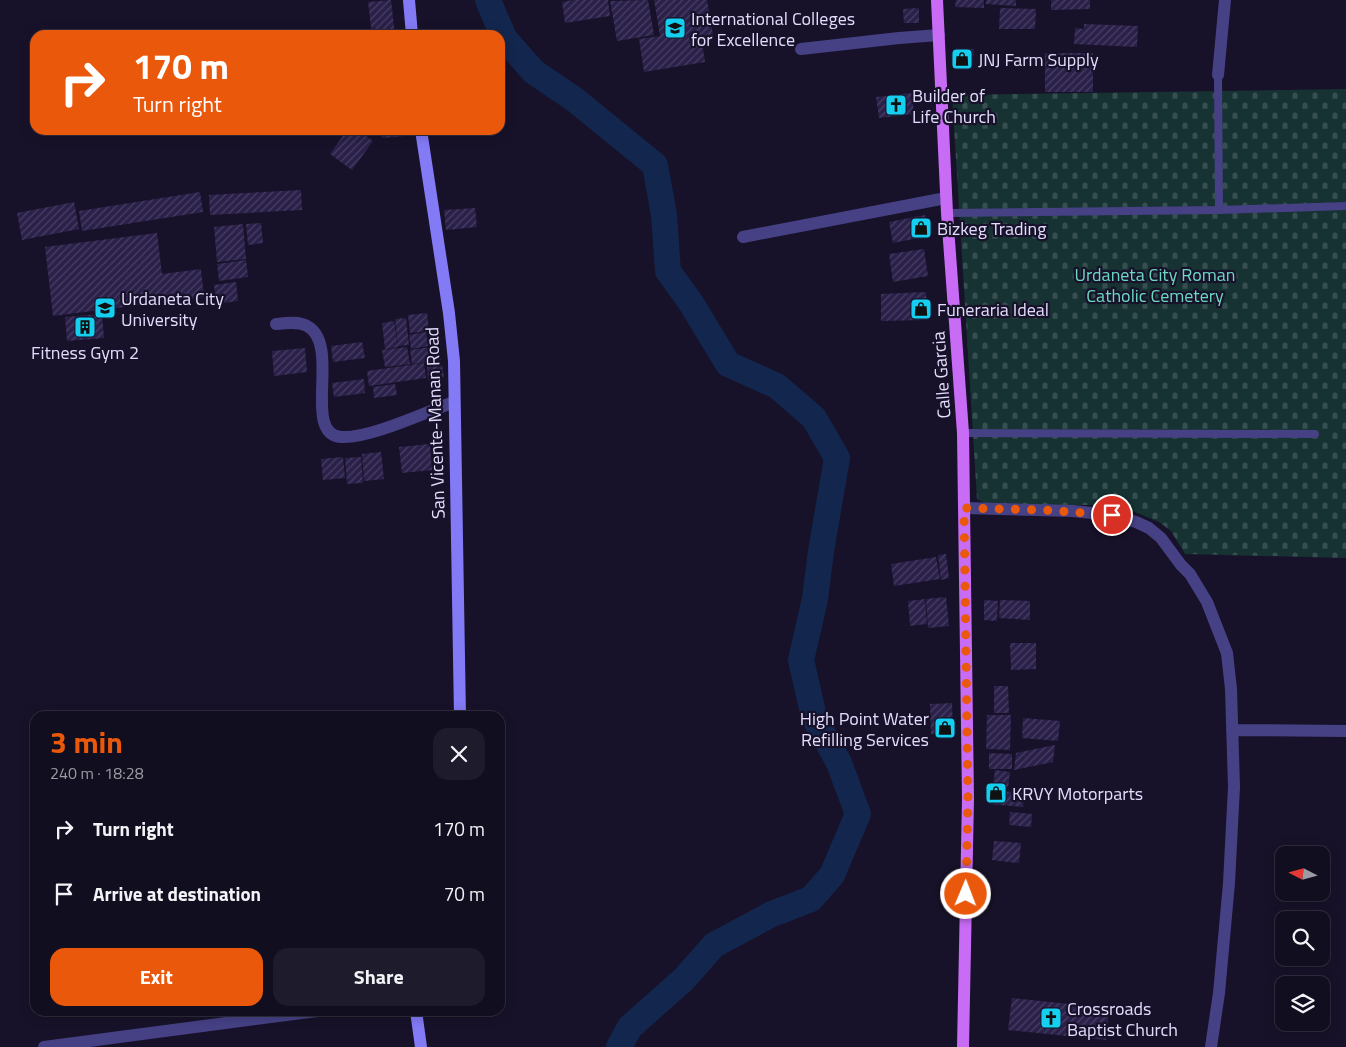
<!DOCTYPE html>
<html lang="en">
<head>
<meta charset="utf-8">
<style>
	body { margin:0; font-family:"Titillium Web",sans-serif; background:#1e1c2c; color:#f1f3f6; height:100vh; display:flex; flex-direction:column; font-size:19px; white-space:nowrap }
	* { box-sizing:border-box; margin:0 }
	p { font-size:16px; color:#9c9ca4 }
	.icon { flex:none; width:28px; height:28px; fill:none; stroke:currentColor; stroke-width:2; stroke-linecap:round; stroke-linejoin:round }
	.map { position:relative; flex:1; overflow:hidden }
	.sheet { position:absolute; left:30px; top:711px; width:475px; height:305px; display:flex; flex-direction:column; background:#110e1f; border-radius:15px; box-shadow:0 2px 12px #0003,0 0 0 1px #302e3d }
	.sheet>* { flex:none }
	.top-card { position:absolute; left:30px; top:30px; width:475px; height:105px; border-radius:15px; box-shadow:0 2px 12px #0003,0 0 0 1px #302e3d; background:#ea580c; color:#fff; overflow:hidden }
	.needle { width:32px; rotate:276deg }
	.controls { position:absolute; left:1275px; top:846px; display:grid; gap:10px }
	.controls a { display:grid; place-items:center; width:55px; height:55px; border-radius:10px; background:#110e1f; box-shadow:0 2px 12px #0003,0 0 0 1px #302e3d; font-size:25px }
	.pin { position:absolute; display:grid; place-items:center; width:42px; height:42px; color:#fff; margin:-21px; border:2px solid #fff; border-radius:50%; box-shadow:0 1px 5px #0007 }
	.me { position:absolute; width:55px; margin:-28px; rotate:1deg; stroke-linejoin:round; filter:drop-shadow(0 0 4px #0008) }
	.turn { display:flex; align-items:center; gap:18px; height:105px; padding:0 20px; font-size:22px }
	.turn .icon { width:65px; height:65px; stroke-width:2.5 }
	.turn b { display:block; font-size:35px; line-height:42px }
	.round { display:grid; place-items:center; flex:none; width:52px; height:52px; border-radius:15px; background:#1e1c2c }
	.summary { display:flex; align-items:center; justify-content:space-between; height:85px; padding:0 20px }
	h1 { font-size:30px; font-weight:700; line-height:38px; color:#ea580c }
	.action { display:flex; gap:10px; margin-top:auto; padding:10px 20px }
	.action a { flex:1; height:58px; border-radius:15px; background:#ea580c; color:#fff; font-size:20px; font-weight:700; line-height:58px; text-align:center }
	.action a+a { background:#1e1c2c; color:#f1f3f6 }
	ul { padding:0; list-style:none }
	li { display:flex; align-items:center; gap:15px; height:65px; padding:0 20px }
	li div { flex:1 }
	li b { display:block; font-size:19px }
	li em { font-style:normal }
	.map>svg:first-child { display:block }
</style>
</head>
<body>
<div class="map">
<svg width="1346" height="1047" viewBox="0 0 1346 1047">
	<defs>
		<pattern id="cemetery-stones" width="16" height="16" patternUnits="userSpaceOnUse" patternTransform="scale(1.25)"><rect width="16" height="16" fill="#163232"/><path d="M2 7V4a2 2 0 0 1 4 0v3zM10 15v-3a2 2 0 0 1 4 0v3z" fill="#384f51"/></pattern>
		<pattern id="building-hatch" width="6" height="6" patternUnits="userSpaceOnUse" patternTransform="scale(1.25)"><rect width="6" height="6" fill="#2a2049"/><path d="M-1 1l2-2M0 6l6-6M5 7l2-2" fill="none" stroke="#494064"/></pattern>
	</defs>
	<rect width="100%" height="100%" fill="#171229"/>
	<!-- cemetery -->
	<path fill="url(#cemetery-stones)" d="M1346 89V558L1185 554 1171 531 1159 522 1118 505H996L984 503 977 499 952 95Z"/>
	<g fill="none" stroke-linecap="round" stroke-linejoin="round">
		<!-- river -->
		<path stroke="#13264d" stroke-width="26" d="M488 0 504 38 534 72 574 99 655 165 664 215 668 271 691 303 728 364 777 386 814 418 837 458 821 551 815 599 801 660 814 717 839 763 858 814 832 875 811 899 772 914 714 945 684 979 630 1027 619 1047"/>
	</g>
	<!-- building -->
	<path fill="url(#building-hatch)" d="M391 0 395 35H372L368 2Z
		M573 0H608L610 16 565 23 562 2Z
		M648 0 654 35 617 41 610 1Z
		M654 0H707L713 35 701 37 705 62 644 72 639 39 660 36Z
		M956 0H984V8L955 7Z
		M986 0H1016V6L986 4Z
		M1051 0H1090V9L1051 10Z
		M919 8V23H904L903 9Z
		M1000 8 1036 9 1035 29H999Z
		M1084 24 1138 26 1137 47 1074 44 1075 28 1084 29Z
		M956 48 974 49 972 69 955 68Z
		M1045 53H1093V92H1045Z
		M912 93 914 114 879 118 876 97Z
		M347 130H358L373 141 352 170 330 154Z
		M382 130H404L405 136 382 138Z
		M301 190 302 210 210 215 209 195Z
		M200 192 203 212 82 231 79 211Z
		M74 202 79 229 22 240 17 213Z
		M475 208 477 227 446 230 444 210Z
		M925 215 929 236 893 243 889 222Z
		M261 223 263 243 248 245 246 224Z
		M243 224 246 259 217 262 214 227Z
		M157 233 162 274 201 269 204 297 53 316 45 247Z
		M924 249 928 276 893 282 889 254Z
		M246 260 248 277 219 281 217 264Z
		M236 282 238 301 216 304 214 285Z
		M926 292 927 320 881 321V294Z
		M427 313 429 331 410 333 408 315Z
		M102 314 104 338 67 341 65 317Z
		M406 318 409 345 398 346 395 319Z
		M394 321 398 347 385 349 382 323Z
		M439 331 441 344 430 345 429 333Z
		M426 332 428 346 411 349 409 335Z
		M362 342 365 358 333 362 331 346Z
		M439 346 441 360 412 364 410 350Z
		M407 347 410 364 385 367 382 350Z
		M305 348 307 372 274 376 272 351Z
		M424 363 426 378 369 386 367 371Z
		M442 365 444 378 428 380 427 367Z
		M364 379 365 393 334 397 332 383Z
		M395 384 397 395 374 398 373 387Z
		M430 444 432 470 402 473 399 447Z
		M381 452 384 479 364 481 362 454Z
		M343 457 345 478 323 480 321 459Z
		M361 457 363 483 347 484 345 458Z
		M946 554 949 578 941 580 938 555Z
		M936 557 940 579 894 586 891 564Z
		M946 597 949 626 928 628 926 599Z
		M925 599 927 624 910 626 908 601Z
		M984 600 998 601 997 621 984 620Z
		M1000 600 1030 601V620L999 618Z
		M1010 643H1036V669L1011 670Z
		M994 686H1008L1009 713H994Z
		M952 703 953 733 931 734 930 704Z
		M987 715H1011L1010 750 986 749Z
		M1023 718 1060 721 1058 741 1022 738Z
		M1055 745 1053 762 1014 770 1016 753Z
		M989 753 1012 754V769H989Z
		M995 770 1010 772 1008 787 993 785Z
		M990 790 1024 793 1023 807 989 804Z
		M1010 812 1032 814 1031 827 1009 825Z
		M994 841 1021 843 1019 863 992 860Z
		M1012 998 1109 1008 1106 1040 1008 1030Z"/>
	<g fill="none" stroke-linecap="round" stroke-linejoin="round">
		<!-- lane -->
		<path stroke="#464185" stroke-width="8" d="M1218 75 1219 210
			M947 213 1219 210 1346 206
			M963 433 1315 434"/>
		<!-- street -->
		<path stroke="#464185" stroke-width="12" d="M801 49 899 38 939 35
			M1218 75 1225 0
			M743 237 946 198
			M276 324C286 323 298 321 307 326 342 344 301 434 341 437 369 439 426 412 454 402
			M964 508 1073 511 1112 515 1136 522 1149 528 1161 538 1181 565 1190 574 1207 602 1227 653 1231 689 1234 787 1229 883 1219 993 1211 1047
			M1232 730 1346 731
			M44 1047 317 1011"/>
		<!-- secondary -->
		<path stroke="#837af6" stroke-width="12" d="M409 0 412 35
			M421 130 449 313 454 361 460 716
			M416 1011 421 1047"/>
		<!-- primary -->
		<path stroke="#c86bf5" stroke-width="12" d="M937 0 947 213 963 433 968 799 963 1047"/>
	</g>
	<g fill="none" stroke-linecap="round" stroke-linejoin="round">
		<!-- route -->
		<path stroke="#ea580c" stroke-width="9" stroke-dasharray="0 16.2" d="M966 894 968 799 964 508 1043 510 1112 515"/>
	</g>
	<!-- icons -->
	<defs>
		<g id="university-square" transform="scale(1.125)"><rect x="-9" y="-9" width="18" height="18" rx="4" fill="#15cff0" stroke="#171229"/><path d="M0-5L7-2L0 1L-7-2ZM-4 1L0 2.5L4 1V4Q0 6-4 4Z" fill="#111"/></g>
		<g id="shop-square" transform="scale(1.125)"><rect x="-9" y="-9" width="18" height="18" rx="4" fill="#15cff0" stroke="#171229"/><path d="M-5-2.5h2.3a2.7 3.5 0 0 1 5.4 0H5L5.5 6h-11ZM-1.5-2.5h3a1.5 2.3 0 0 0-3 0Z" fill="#111"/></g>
		<g id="church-square" transform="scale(1.125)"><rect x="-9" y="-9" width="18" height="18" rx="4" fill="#15cff0" stroke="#171229"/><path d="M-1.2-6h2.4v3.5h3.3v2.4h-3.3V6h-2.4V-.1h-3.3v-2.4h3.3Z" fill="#111"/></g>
		<g id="building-square" transform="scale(1.125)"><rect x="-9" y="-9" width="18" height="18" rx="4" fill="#15cff0" stroke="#171229"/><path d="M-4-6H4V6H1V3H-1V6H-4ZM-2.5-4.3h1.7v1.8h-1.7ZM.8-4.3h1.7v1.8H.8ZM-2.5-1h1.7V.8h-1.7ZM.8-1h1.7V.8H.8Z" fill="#111"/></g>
	</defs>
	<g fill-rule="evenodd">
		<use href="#university-square" x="675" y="28"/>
		<use href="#shop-square" x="962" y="59"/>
		<use href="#church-square" x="896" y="105"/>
		<use href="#shop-square" x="921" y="228"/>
		<use href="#university-square" x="105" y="308"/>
		<use href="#shop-square" x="921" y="309"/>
		<use href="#building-square" x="85" y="327"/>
		<use href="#shop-square" x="945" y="728"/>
		<use href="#shop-square" x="996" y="793"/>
		<use href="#church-square" x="1051" y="1018"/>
	</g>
	<g text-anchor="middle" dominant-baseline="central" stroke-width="4.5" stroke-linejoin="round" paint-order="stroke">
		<!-- poi labels -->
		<g font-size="18" fill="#e2dcfd" stroke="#171229" text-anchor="start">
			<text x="691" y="18">International Colleges<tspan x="691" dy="21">for Excellence</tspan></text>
			<text x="978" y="59">JNJ Farm Supply</text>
			<text x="912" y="95">Builder of<tspan x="912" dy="21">Life Church</tspan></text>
			<text x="937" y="228">Bizkeg Trading</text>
			<text x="121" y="298">Urdaneta City<tspan x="121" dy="21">University</tspan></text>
			<text x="937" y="309">Funeraria Ideal</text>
			<text x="85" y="352" text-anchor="middle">Fitness Gym 2</text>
			<text x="929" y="718" text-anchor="end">High Point Water<tspan x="929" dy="21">Refilling Services</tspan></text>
			<text x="1012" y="793">KRVY Motorparts</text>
			<text x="1067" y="1008">Crossroads<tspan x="1067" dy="21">Baptist Church</tspan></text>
		</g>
		<!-- park labels -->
		<g font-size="18" fill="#6cd9c3" stroke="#171229">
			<text x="1155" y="274">Urdaneta City Roman<tspan x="1155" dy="21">Catholic Cemetery</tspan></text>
		</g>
		<!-- street labels -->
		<g font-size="18" fill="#e2dcfd" stroke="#171229">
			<text transform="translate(941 375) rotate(-94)">Calle Garcia</text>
			<text transform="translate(435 423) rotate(-92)">San Vicente-Manan Road</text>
		</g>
	</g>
</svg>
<div class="controls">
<a><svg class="needle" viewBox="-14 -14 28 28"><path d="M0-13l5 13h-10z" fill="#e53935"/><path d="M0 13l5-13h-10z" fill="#9c9ca4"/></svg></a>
<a><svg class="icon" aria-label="search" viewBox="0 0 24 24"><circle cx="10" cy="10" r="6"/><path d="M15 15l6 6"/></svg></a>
<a><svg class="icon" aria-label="layers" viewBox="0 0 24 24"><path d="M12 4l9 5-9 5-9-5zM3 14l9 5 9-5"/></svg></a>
</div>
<div class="pin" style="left:1112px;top:515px;background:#d93025"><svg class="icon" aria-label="arrive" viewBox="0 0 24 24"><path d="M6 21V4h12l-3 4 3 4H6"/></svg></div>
<svg class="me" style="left:966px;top:894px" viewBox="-20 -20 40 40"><circle r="17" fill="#ea580c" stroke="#fff" stroke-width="3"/><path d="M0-11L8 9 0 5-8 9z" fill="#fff"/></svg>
<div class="top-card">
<div class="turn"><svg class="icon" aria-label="right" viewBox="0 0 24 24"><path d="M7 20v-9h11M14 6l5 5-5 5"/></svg><div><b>170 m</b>Turn right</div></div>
</div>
<section class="sheet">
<div class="summary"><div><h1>3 min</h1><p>240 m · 18:28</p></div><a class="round"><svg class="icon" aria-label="close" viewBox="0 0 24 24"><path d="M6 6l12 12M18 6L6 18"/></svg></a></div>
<ul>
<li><svg class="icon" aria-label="right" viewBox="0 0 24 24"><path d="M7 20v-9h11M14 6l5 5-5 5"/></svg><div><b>Turn right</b></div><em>170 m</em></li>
<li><svg class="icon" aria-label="arrive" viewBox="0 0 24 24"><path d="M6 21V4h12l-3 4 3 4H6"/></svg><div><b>Arrive at destination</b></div><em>70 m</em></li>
</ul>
<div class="action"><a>Exit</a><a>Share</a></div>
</section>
</div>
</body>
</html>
